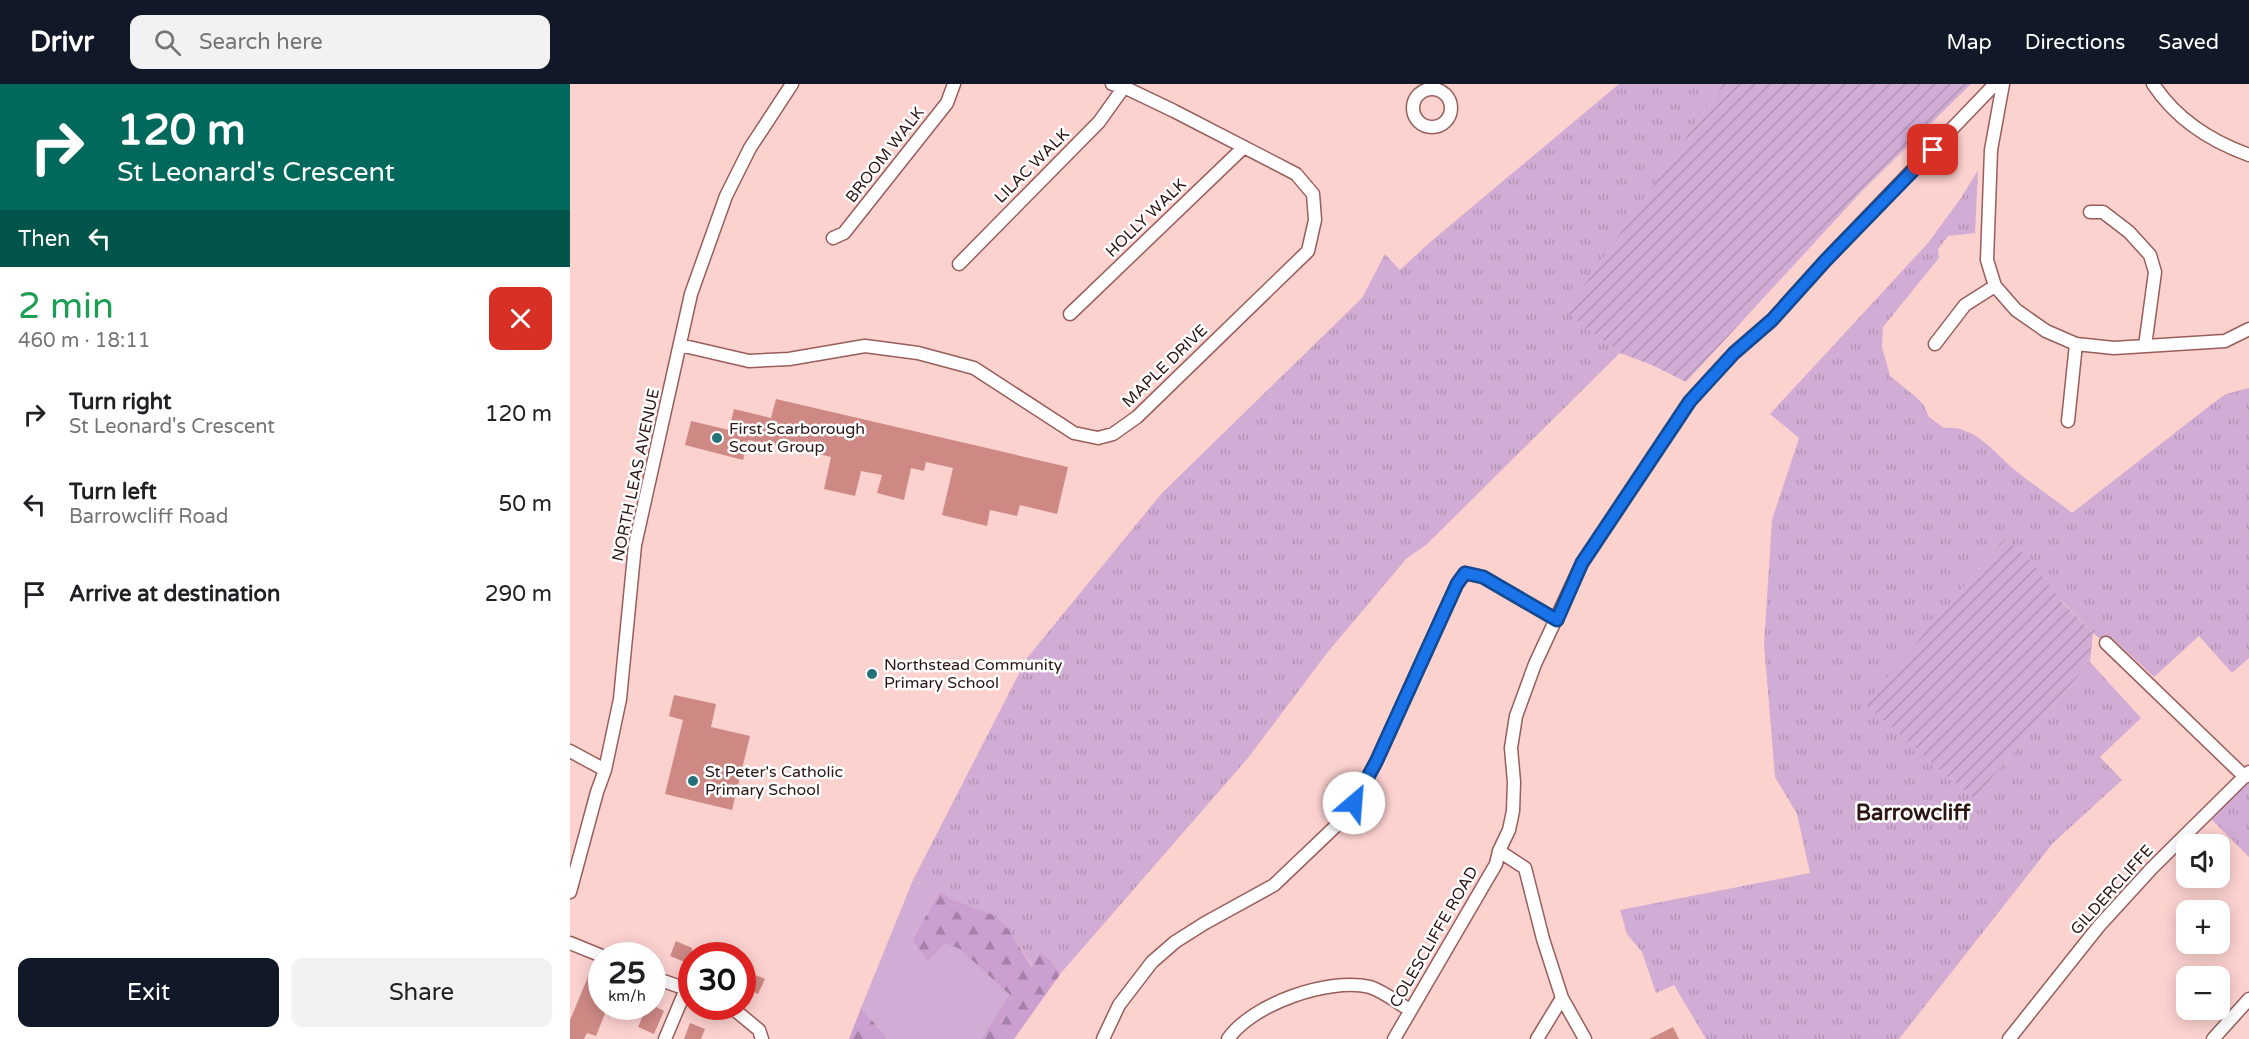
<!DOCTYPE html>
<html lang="en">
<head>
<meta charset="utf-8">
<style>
	body { margin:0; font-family:"Varela Round",sans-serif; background:#f2f2f2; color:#202124; height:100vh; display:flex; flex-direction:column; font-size:22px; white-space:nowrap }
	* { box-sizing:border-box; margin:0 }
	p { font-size:20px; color:#757577 }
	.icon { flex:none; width:33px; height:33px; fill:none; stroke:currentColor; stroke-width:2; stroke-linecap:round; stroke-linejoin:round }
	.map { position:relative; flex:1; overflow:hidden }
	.drawer { display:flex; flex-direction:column; background:#fff; width:570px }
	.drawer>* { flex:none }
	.banner { background:#00695c; color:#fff; overflow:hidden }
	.tools { position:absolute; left:1606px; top:750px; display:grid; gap:12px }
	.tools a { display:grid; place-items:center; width:54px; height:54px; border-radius:12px; background:#fff; box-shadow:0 3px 15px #0003; font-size:30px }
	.speed { position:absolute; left:18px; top:858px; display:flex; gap:12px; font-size:30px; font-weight:700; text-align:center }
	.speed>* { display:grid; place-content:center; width:78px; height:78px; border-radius:50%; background:#fff; box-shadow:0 3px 15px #0003; line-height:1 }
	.speed small { font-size:15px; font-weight:400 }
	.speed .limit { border:9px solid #d22; background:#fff; color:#111 }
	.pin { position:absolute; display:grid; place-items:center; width:51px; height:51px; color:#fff; margin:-26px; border-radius:12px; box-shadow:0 3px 9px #0006 }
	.me { position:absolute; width:66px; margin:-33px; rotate:27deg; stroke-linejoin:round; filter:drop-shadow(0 0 4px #0008) }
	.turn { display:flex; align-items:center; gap:21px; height:126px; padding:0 18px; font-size:27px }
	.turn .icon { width:78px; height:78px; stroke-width:2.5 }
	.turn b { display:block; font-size:42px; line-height:51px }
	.then { display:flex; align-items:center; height:57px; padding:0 18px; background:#0003; gap:12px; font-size:22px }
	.round { display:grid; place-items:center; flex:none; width:63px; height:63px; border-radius:12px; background:#f2f2f2 }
	.summary { display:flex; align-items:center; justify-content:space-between; height:102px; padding:0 18px }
	h1 { font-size:36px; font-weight:600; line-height:45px; color:#1e9e55 }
	.button { display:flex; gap:12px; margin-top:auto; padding:12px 18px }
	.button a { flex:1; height:69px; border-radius:12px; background:#111827; color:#fff; font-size:24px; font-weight:600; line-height:69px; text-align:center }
	.button a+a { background:#f2f2f2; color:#202124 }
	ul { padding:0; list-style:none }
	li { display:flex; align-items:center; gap:18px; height:90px; padding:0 18px }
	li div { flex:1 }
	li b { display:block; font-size:22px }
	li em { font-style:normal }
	header { display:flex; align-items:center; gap:36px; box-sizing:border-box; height:84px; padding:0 30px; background:#111827; color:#fff }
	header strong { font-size:28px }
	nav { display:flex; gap:33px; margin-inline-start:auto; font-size:21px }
	.search { width:420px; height:54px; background:#f2f2f2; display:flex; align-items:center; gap:15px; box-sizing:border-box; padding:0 21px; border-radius:12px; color:#757577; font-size:22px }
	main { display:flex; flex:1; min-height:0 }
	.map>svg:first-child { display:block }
</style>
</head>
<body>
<header>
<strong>Drivr</strong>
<div class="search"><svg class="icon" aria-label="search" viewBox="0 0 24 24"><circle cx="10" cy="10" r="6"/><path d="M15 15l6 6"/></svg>Search here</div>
<nav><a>Map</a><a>Directions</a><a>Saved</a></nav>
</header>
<main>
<section class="drawer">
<div class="banner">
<div class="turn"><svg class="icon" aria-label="right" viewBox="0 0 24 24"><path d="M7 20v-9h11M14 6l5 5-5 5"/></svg><div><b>120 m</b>St Leonard's Crescent</div></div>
<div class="then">Then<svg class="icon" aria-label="left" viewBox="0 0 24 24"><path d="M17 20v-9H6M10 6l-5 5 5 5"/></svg></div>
</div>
<div class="summary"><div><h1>2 min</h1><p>460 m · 18:11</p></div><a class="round" style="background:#d93025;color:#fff"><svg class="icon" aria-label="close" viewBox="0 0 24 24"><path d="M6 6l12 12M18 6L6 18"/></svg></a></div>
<ul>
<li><svg class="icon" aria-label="right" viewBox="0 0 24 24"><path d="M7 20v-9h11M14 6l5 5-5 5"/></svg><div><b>Turn right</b><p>St Leonard's Crescent</p></div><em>120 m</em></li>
<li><svg class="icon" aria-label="left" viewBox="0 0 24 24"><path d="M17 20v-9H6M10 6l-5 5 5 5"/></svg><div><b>Turn left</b><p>Barrowcliff Road</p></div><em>50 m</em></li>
<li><svg class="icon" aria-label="arrive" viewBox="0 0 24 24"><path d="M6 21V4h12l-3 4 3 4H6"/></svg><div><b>Arrive at destination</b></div><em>290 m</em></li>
</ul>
<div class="button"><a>Exit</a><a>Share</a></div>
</section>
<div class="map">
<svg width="1679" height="955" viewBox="0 0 1679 955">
	<defs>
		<pattern id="grass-tufts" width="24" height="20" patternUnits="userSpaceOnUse" patternTransform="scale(1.5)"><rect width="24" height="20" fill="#d1acd4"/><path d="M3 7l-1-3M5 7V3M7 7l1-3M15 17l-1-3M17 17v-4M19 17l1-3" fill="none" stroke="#b493b5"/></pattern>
		<pattern id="forest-firs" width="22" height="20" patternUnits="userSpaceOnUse" patternTransform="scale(1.5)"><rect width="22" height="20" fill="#cb9fd0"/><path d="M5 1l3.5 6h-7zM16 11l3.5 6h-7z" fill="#a580a8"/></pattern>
		<pattern id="garden-furrows" width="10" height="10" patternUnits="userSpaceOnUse" patternTransform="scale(1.5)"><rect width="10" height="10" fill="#d1acd4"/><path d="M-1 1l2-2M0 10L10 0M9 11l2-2" fill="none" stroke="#b493b5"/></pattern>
	</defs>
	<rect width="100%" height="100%" fill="#fcd2cf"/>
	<!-- grass -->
	<path fill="url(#grass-tufts)" d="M1049 0H1153L997 227 1050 269 856 461 837 474 757 569 678 674 491 889 471 869 463 883 439 846 381 815 370 807 343 796 457 574 592 409 792 214 815 170 830 186 859 159Z
		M1408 86 1405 149 1378 152 1368 165 1369 174 1313 243 1312 263 1320 292 1346 313 1353 320 1359 333 1374 344C1405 341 1423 368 1445 386 1463 401 1483 414 1502 429L1642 320 1656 310 1679 304V574L1662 589 1629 552 1584 593 1542 554 1536 559 1523 549 1433 456 1296 620 1404 715 1520 578 1571 634 1530 673 1552 696 1483 759 1329 955H1136L1104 901 1086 909 1072 868 1057 850 1050 826 1240 789 1227 730 1205 693 1194 560 1202 436 1229 354 1200 330 1358 159 1391 114Z
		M1679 688V773L1636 730Z"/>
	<!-- forest -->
	<path fill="url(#forest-firs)" d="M370 807 381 815 425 832 439 846 462 883 471 868 491 889 444 955H411L439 910 358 878 342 856Z
		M291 924 317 953 316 955H279Z"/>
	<!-- park -->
	<path fill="#d1acd4" d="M343 796 370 807 342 856 358 877 375 859 390 865 439 910 411 955H316L317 953 291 924Z"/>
	<!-- garden -->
	<path fill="url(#garden-furrows)" d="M1153 0H1401L1293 106 1116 298 1082 281 1050 269 996 228Z
		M1434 455 1455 470 1493 519 1523 549 1520 578 1404 715 1295 620Z"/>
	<!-- building -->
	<path fill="#ce8985" d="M206 315 498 383 487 430 450 421 447 432 420 426 417 442 372 431 383 384 356 378 354 387 341 384 334 416 307 409 312 391 291 387 285 412 254 405 261 373 208 360 207 362 178 356 173 376 115 361 121 337 159 346 164 325 201 334Z
		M104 611 146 620 141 643 180 652 162 726 95 710 113 636 99 632Z
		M106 857 122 864V881L100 872Z
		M172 886 195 895 188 910 172 903Z
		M18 893 32 898V922H38L26 952 17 949 14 955H0V936Z
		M77 922H84L94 927 84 950 68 943Z
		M120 939 135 945 131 955H114Z
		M1103 943 1109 955H1079Z"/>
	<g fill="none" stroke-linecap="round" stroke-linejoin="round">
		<!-- minor casing -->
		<g stroke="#995d5a" stroke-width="15">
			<path id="minor" d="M1433 0 1421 66 1417 176 1425 202 1446 226 1476 247 1506 260 1544 264 1655 257 1679 245
				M1583 0C1606 35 1640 57 1679 71
				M843 24a19 19 0 1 1 38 0a19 19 0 1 1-38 0Z
				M1520 128H1533L1559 148 1580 171 1585 188 1575 262
				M263 154 274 149 377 19 384 0
				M389 180 529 38 554 3
				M500 230 674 63
				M1365 260 1395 221 1425 202
				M110 261 179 277 219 275 295 262 348 269 404 284 504 349 528 354 543 350 567 333 738 167 745 136 743 110 726 90 604 27 554 3 542 0
				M1498 337 1506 260
				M1536 559 1675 693
				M0 667 35 686
				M929 767 955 784 973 855 992 914 1015 955
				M0 808 27 708 35 686 50 615 65 461 121 210 156 112 180 64 222 0
				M0 859 32 872
				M82 893 122 907
				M160 922 189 946 192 955
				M95 955 116 905
				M533 955 549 921 582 878 605 858 635 839 704 801 770 738 784 719 806 678 887 500 895 489 913 493 987 536
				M658 955C682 920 759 893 800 903 813 907 828 919 840 926
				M824 955 926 780 929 767 939 746 943 727 944 698 941 664 946 632 965 580 1012 479 1120 317 1164 269 1202 236 1256 176 1425 0
				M967 955 992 914
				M1439 955 1529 842 1582 784 1679 688
				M1643 955 1679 915"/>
		</g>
		<!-- minor -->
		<use href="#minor" stroke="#fff" stroke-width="12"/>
	</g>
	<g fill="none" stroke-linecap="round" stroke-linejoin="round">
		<!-- route casing -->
		<g stroke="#114b97" stroke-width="15">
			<path id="route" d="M784 719 806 678 887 500 895 489 913 493 987 536 1012 479 1120 317 1164 269 1202 236 1256 176 1363 66"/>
		</g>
		<!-- route -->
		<use href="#route" stroke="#1a73e8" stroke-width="10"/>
	</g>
	<!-- markers -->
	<g fill="#267077" stroke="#fff" stroke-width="2">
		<circle cx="147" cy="354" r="6"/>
		<circle cx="302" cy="590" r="6"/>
		<circle cx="123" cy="697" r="6"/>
	</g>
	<g text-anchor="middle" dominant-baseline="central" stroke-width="5" stroke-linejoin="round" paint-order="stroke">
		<!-- street labels -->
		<g font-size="16" fill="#2d1514" stroke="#fff">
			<text transform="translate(315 71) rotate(-52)">BROOM WALK</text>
			<text transform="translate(462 82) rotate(-45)">LILAC WALK</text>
			<text transform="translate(576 134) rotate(-44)">HOLLY WALK</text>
			<text transform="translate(595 282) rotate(-44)">MAPLE DRIVE</text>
			<text transform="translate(66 391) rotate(-78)">NORTH LEAS AVENUE</text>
			<text transform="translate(1542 806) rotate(-48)">GILDERCLIFFE</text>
			<text transform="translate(864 853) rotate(-60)">COLESCLIFFE ROAD</text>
		</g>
		<!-- poi labels -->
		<g font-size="16" fill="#2d1514" stroke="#fff" text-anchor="start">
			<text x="159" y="345">First Scarborough<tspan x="159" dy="18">Scout Group</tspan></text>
			<text x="314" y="581">Northstead Community<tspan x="314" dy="18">Primary School</tspan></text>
			<text x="135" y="688">St Peter's Catholic<tspan x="135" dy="18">Primary School</tspan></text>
		</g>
		<!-- district labels -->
		<g font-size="22" font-weight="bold" fill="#2d1514" stroke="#fff">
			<text x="1343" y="729">Barrowcliff</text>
		</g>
	</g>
</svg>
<div class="tools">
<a><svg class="icon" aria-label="sound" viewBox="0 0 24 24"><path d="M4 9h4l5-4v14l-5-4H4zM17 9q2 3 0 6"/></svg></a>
<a>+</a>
<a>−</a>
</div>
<div class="speed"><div>25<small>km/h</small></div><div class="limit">30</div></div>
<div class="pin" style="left:1363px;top:66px;background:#d93025"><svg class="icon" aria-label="arrive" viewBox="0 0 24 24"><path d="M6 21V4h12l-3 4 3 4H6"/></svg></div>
<svg class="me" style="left:784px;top:719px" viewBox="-20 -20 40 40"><circle r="19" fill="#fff"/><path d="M0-13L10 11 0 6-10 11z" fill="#1a73e8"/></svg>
</div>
</main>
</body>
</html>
